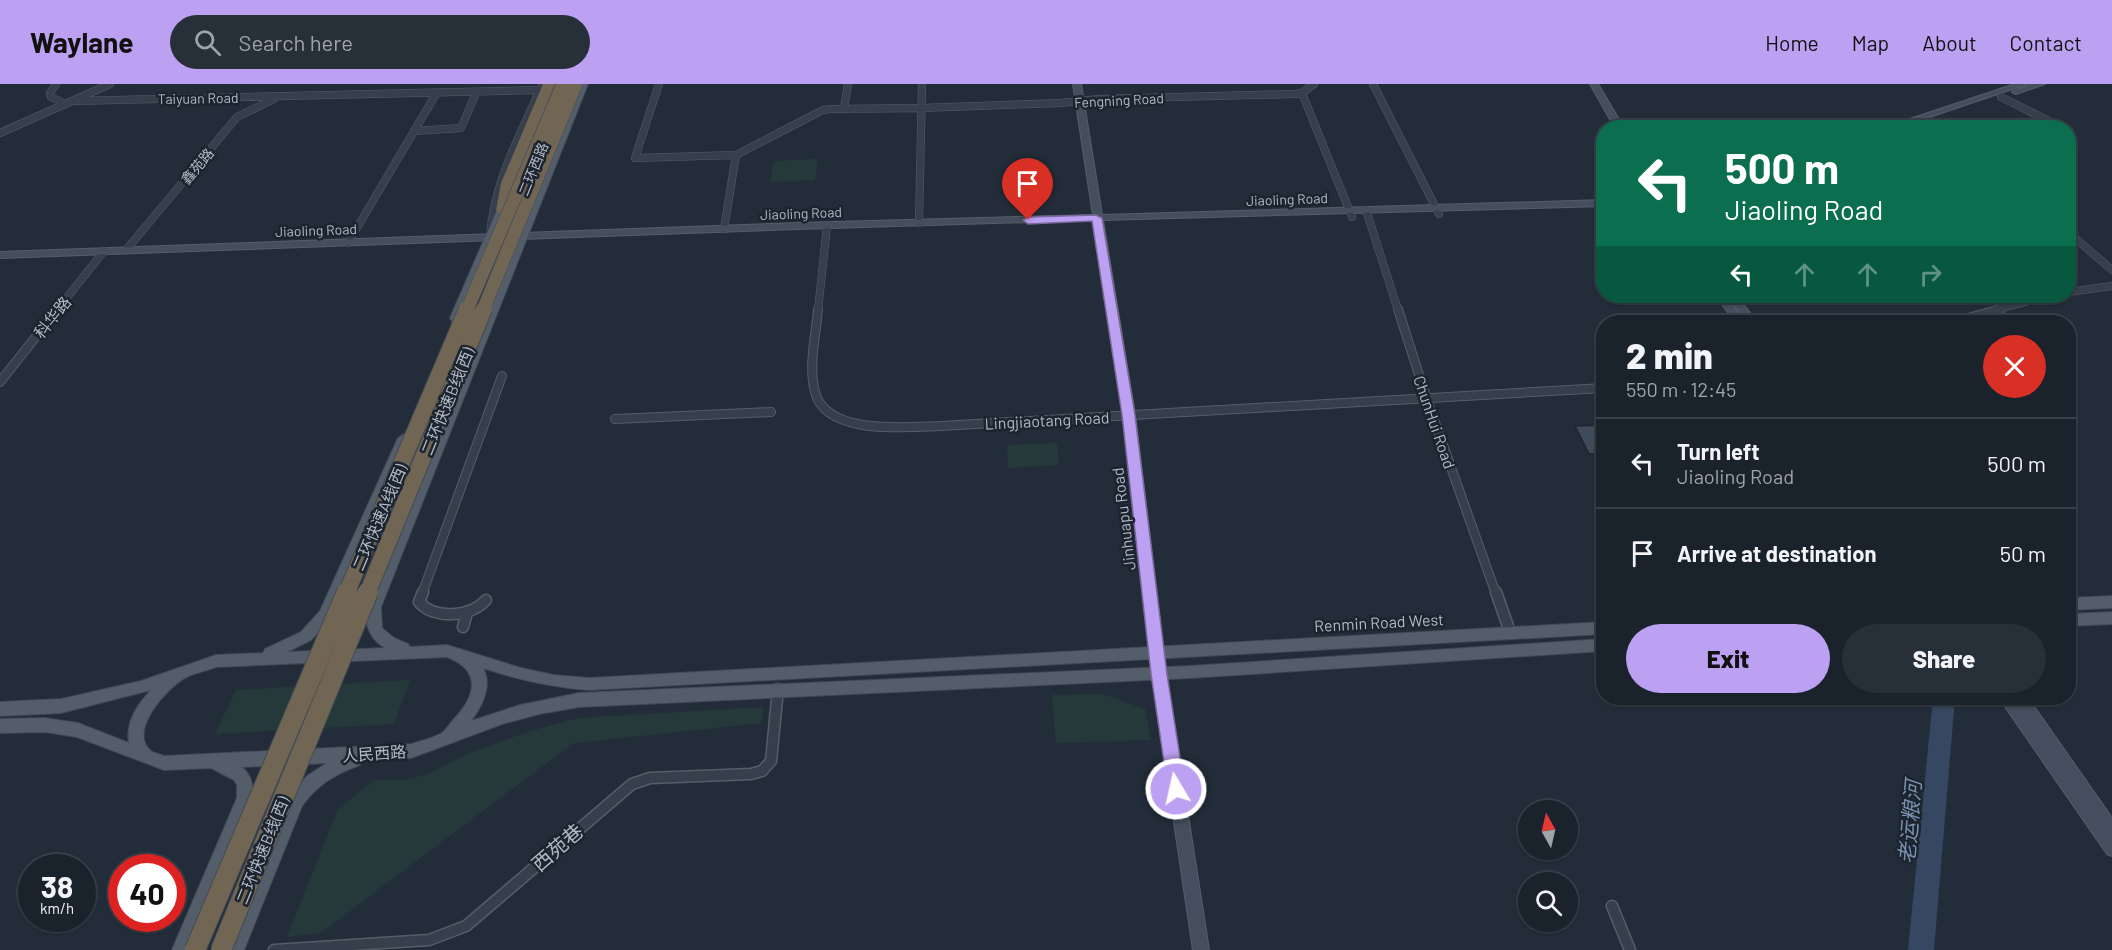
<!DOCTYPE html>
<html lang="en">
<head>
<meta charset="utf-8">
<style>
	body { margin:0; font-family:Barlow,"Noto Sans SC",sans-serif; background:#272f38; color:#f1f3f6; height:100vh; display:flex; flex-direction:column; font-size:22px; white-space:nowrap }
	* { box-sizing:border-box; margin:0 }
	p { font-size:20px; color:#9fa4a9 }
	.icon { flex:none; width:33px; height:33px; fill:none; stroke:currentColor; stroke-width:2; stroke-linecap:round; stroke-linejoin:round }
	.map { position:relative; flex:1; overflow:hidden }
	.side { position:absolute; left:1596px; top:231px; width:480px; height:390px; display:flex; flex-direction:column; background:#1a222c; border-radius:24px; box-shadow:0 2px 4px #0004,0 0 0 2px #383f48 }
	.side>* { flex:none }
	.top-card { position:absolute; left:1596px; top:36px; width:480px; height:183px; border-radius:24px; box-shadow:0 2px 4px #0004,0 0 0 2px #383f48; background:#0b6e4f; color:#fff; overflow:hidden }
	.needle { width:39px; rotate:352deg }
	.tools { position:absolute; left:1518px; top:716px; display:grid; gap:12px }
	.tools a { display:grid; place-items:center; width:60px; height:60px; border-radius:50%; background:#1a222c; box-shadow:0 2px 4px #0004,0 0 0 2px #383f48; font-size:30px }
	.speed { position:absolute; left:18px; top:770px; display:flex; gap:12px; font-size:30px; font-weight:700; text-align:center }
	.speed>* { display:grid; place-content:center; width:78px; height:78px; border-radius:50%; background:#1a222c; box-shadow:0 2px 4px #0004,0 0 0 2px #383f48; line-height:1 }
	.speed small { font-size:15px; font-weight:400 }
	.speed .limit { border:9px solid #d22; background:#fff; color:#111 }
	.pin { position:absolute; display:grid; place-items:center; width:51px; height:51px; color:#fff; margin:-62px -26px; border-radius:50% 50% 50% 0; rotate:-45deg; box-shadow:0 0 6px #0007 }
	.pin .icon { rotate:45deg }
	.me { position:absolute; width:66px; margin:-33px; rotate:351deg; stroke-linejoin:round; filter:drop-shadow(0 0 4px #0008) }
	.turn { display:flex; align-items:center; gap:21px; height:126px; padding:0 30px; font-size:27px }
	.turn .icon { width:78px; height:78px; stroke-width:2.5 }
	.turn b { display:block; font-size:42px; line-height:51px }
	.lanes { display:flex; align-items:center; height:57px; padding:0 30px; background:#0003; justify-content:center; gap:30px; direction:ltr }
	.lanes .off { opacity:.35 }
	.round { display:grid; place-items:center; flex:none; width:63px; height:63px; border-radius:32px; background:#272f38 }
	.summary { display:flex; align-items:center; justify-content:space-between; height:102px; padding:0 30px }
	h1 { font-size:36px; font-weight:800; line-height:45px }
	.button { display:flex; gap:12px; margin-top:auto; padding:12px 30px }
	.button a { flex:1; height:69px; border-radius:36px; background:#bca0f2; color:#111; font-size:24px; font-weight:800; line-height:69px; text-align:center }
	.button a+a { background:#272f38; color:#f1f3f6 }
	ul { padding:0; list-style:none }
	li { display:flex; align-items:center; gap:18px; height:90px; padding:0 30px; border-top:2px solid #383f48 }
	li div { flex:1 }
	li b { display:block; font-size:22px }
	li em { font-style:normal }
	header { display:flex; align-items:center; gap:36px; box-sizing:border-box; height:84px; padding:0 30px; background:#bca0f2; color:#111 }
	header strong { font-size:28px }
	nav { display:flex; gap:33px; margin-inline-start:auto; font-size:21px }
	.search { width:420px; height:54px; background:#272f38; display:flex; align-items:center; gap:15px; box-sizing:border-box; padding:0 21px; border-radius:33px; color:#9fa4a9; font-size:22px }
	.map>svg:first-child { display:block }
</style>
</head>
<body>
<header>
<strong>Waylane</strong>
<div class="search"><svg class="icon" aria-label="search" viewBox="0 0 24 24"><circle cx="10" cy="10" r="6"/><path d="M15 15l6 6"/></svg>Search here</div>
<nav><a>Home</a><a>Map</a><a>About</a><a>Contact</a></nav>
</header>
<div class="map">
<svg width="2112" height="866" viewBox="0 0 2112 866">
	<rect width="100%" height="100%" fill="#232d3a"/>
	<!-- green -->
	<path fill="#25393b" d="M818 75 815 96 770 98 774 77Z
		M1057 359 1059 381 1008 384 1007 361Z
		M410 596 394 640 215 650 236 606Z
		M1103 610 1145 625 1151 656 1056 659 1052 611Z
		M763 623 762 639 574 659 321 849 287 853 338 725 375 696H403L429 690 464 671 527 648 578 634Z"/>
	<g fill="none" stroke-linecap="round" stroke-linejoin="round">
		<!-- river -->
		<path fill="#364861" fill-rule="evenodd" d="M1933 614H1955L1934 866H1908Z"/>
	</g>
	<!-- building -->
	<path fill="#3f4b59" stroke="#1e2631" stroke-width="1.5" d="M1604 341V370H1589L1575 342Z"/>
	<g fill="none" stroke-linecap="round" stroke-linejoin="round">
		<!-- street-far2 casing -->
		<g stroke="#555d69" stroke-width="8">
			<path id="street-far2" d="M56 0 50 9 51 13 66 20
				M659 0 635 74 736 71
				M1373 0 1439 130
				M1302 9 1352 133
				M2001 13 2063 44
				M72 17 540 6
				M844 24 848 0
				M1929 37 1940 44
				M414 47 461 44 476 9
				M0 49 110 0
				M1366 126 1398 226
				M919 139 922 0
				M724 145 736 71 823 26 831 25 921 24 1060 19 1099 15 1295 10 1302 9 1314 0
				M2068 148 2112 186
				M490 152C494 97 520 51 542 2
				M348 159 436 10
				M127 165 237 33 274 15
				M2068 208 2112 202
				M57 226 104 167
				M818 226 827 142
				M1995 226 2047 212"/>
		</g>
		<!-- street-far1 casing -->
		<g stroke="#555d69" stroke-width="10">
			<path id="street-far1" d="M818 225C816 251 808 282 815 308 826 352 907 343 941 342L1604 304
				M1398 225 1427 316 1496 510
				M1953 238 2001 225
				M0 298 58 225
				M615 335 771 328
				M422 510 502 292"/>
		</g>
		<!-- street casing -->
		<g stroke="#555d69" stroke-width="13">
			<path id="street" d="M423 508 419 518C434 536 471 533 486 516
				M1496 508 1510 548
				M463 543 467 529
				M1612 822 1630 866
				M274 866 429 856 466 842 632 700 650 694 751 690 762 687 771 677 778 605"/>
		</g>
		<!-- secondary casing -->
		<g stroke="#555d69" stroke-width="2">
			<path id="secondary" d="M1073 0H1081L1102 131 1604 116V122L1103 136 1135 331 1166 590 1209 866H1193L1152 590 1123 331 1094 136 799 145 0 174V168L799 139 1093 131Z
				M1590 0H1598L1624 44H1615Z
				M2015 0H2027L1897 44H1883Z
				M2033 0H2045L2016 10 2012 8Z
				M1716 212H1726L1745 238H1735Z
				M1727 212H1737L1757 238H1747Z
				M1999 614H2013L2015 616 2014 614H2028L2112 734V772L2107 770Z"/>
		</g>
		<!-- primary casing -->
		<g stroke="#404854" stroke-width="2">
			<path id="primary" d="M578 0H588L381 523 382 544 394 554 408 560 410 563 447 561 521 584 554 591 589 594 1604 538V550L589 606C552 603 519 596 483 584 493 602 482 622 471 637L520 621 579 609 1190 582 1604 555V567L1190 594 579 623 539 630 502 640 411 674 361 677 360 681C335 690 317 701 302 722L244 866H226L289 713 307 692 327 679 242 683C251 691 254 702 253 714L190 866H172L237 714V701L234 696 211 684 164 686 77 653 45 648 0 649V635L45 634 78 639 129 659C125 638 138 620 151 606L61 629 0 632V618L61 615 141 597 216 571 263 569 265 565 301 548 320 527 398 354 404 350 410 354 331 535 311 556 287 568 385 564C369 554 364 540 367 523ZM447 573C481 586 477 611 454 635 450 639 446 646 442 649 433 654 421 657 411 660L164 672C160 670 154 669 151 667 127 647 168 603 185 594 194 589 206 587 216 583Z
				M545 16 553 18 510 120 505 123 501 122 500 120Z
				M502 123 507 126 462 234 460 237H452L450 234 497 126Z
				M2112 512V524L2068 526V514Z
				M2112 528V540L2068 542V530Z"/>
		</g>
		<!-- highway casing -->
		<g stroke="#424a55" stroke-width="3">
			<path id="highway" d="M543 0H555L513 99 508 126 506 129H498L496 126 501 99Z"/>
		</g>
		<!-- street-far2 -->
		<use href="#street-far2" stroke="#363f4b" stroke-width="7"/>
		<!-- street-far1 -->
		<use href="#street-far1" stroke="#363f4b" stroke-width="8"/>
		<!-- street -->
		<use href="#street" stroke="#363f4b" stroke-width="10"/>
		<!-- secondary -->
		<use href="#secondary" fill="#454e5e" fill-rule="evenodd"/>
		<!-- primary -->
		<use href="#primary" fill="#545e6b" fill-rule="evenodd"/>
		<!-- highway -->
		<use href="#highway" fill="#716554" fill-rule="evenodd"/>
		<!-- highway-bridge-far2 casing -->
		<g stroke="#424a55" stroke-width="14" stroke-linecap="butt">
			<path id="highway-bridge-far2" d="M467 226 563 0
				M483 226 576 0"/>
		</g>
		<!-- highway-bridge-far1 casing -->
		<g stroke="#424a55" stroke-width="18" stroke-linecap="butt">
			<path id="highway-bridge-far1" d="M346 510 467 225
				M367 510 484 225"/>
		</g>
		<!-- highway-bridge casing -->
		<g stroke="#424a55" stroke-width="22" stroke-linecap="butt">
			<path id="highway-bridge" d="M195 866 347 508
				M221 866 368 508"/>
		</g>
		<!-- highway-bridge-far2 -->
		<use href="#highway-bridge-far2" stroke="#716554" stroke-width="13"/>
		<!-- highway-bridge-far1 -->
		<use href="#highway-bridge-far1" stroke="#716554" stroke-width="16"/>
		<!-- highway-bridge -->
		<use href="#highway-bridge" stroke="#716554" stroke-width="20"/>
	</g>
	<!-- route -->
	<path fill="#bca0f2" stroke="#7a689d" stroke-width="1.5" d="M1096 131 1102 134 1135 331 1167 590 1185 705 1182 710 1176 712 1171 710 1168 705 1151 590 1122 331 1092 137 1028 140 1023 136 1028 133Z"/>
	<g text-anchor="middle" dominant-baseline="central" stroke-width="5" stroke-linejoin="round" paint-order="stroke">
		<!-- far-street labels -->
		<g font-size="14" fill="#b2bac6" stroke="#1c242f">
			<text transform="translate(198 14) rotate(-1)">Taiyuan Road</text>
			<text transform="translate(1119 16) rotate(-3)">Fengning Road</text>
			<text transform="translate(197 82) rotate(-50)">鑫苑路</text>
			<text transform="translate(533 85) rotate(-68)">二环西路</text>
			<text transform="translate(1287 115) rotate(-2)">Jiaoling Road</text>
			<text transform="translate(801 129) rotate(-2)">Jiaoling Road</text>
			<text transform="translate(316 146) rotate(-2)">Jiaoling Road</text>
		</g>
		<!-- street labels -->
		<g font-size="16" fill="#b2bac6" stroke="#1c242f">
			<text transform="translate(52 233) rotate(-51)">科华路</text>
			<text transform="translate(447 317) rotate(-68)">二环快速B线(西)</text>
			<text transform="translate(1047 336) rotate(-3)">Lingjiaotang Road</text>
			<text transform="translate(1435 338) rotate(71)">ChunHui Road</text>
			<text transform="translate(379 433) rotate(-67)">二环快速A线(西)</text>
			<text transform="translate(1123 435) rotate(-97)">Jinhuapu Road</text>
			<text transform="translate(1379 538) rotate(-3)">Renmin Road West</text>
			<text transform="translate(374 669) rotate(-4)">人民西路</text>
			<text transform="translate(262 766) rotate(-68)">二环快速B线(西)</text>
		</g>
		<!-- near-street labels -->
		<g font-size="20" fill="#b2bac6" stroke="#1c242f">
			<text transform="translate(557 763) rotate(-41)">西苑巷</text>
		</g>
		<!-- near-water labels -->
		<g font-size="21" font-style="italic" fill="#7a90ae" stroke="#1c242f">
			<text transform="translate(1909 738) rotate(-85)">老运粮河</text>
		</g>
	</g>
</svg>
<div class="tools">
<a><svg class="needle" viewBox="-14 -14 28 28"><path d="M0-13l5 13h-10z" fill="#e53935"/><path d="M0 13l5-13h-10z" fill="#9fa4a9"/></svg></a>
<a><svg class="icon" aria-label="search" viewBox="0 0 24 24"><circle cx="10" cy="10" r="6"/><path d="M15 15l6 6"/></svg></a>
</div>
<div class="speed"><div>38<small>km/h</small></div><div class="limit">40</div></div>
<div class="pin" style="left:1028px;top:136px;background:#d93025"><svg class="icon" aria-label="arrive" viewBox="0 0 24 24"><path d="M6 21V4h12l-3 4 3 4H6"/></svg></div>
<svg class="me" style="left:1176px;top:705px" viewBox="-20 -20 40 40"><circle r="17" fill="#bca0f2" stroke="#fff" stroke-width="3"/><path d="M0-11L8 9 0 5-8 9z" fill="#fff"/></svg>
<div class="top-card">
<div class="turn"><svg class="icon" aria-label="left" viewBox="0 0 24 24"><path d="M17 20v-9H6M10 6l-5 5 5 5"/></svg><div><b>500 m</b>Jiaoling Road</div></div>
<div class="lanes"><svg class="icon" aria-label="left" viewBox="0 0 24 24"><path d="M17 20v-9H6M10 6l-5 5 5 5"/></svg><svg class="icon off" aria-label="ahead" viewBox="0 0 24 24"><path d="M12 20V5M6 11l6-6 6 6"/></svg><svg class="icon off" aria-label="ahead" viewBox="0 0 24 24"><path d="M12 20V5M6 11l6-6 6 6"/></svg><svg class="icon off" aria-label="right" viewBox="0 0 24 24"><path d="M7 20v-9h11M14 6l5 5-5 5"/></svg></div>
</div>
<section class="side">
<div class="summary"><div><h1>2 min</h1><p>550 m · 12:45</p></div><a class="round" style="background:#d93025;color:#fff"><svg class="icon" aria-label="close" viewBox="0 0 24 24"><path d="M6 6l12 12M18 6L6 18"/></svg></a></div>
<ul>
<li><svg class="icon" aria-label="left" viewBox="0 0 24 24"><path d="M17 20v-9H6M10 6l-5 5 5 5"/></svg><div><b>Turn left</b><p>Jiaoling Road</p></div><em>500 m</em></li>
<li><svg class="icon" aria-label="arrive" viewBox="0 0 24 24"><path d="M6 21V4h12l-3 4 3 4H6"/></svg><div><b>Arrive at destination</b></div><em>50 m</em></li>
</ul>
<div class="button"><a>Exit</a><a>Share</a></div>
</section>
</div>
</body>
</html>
